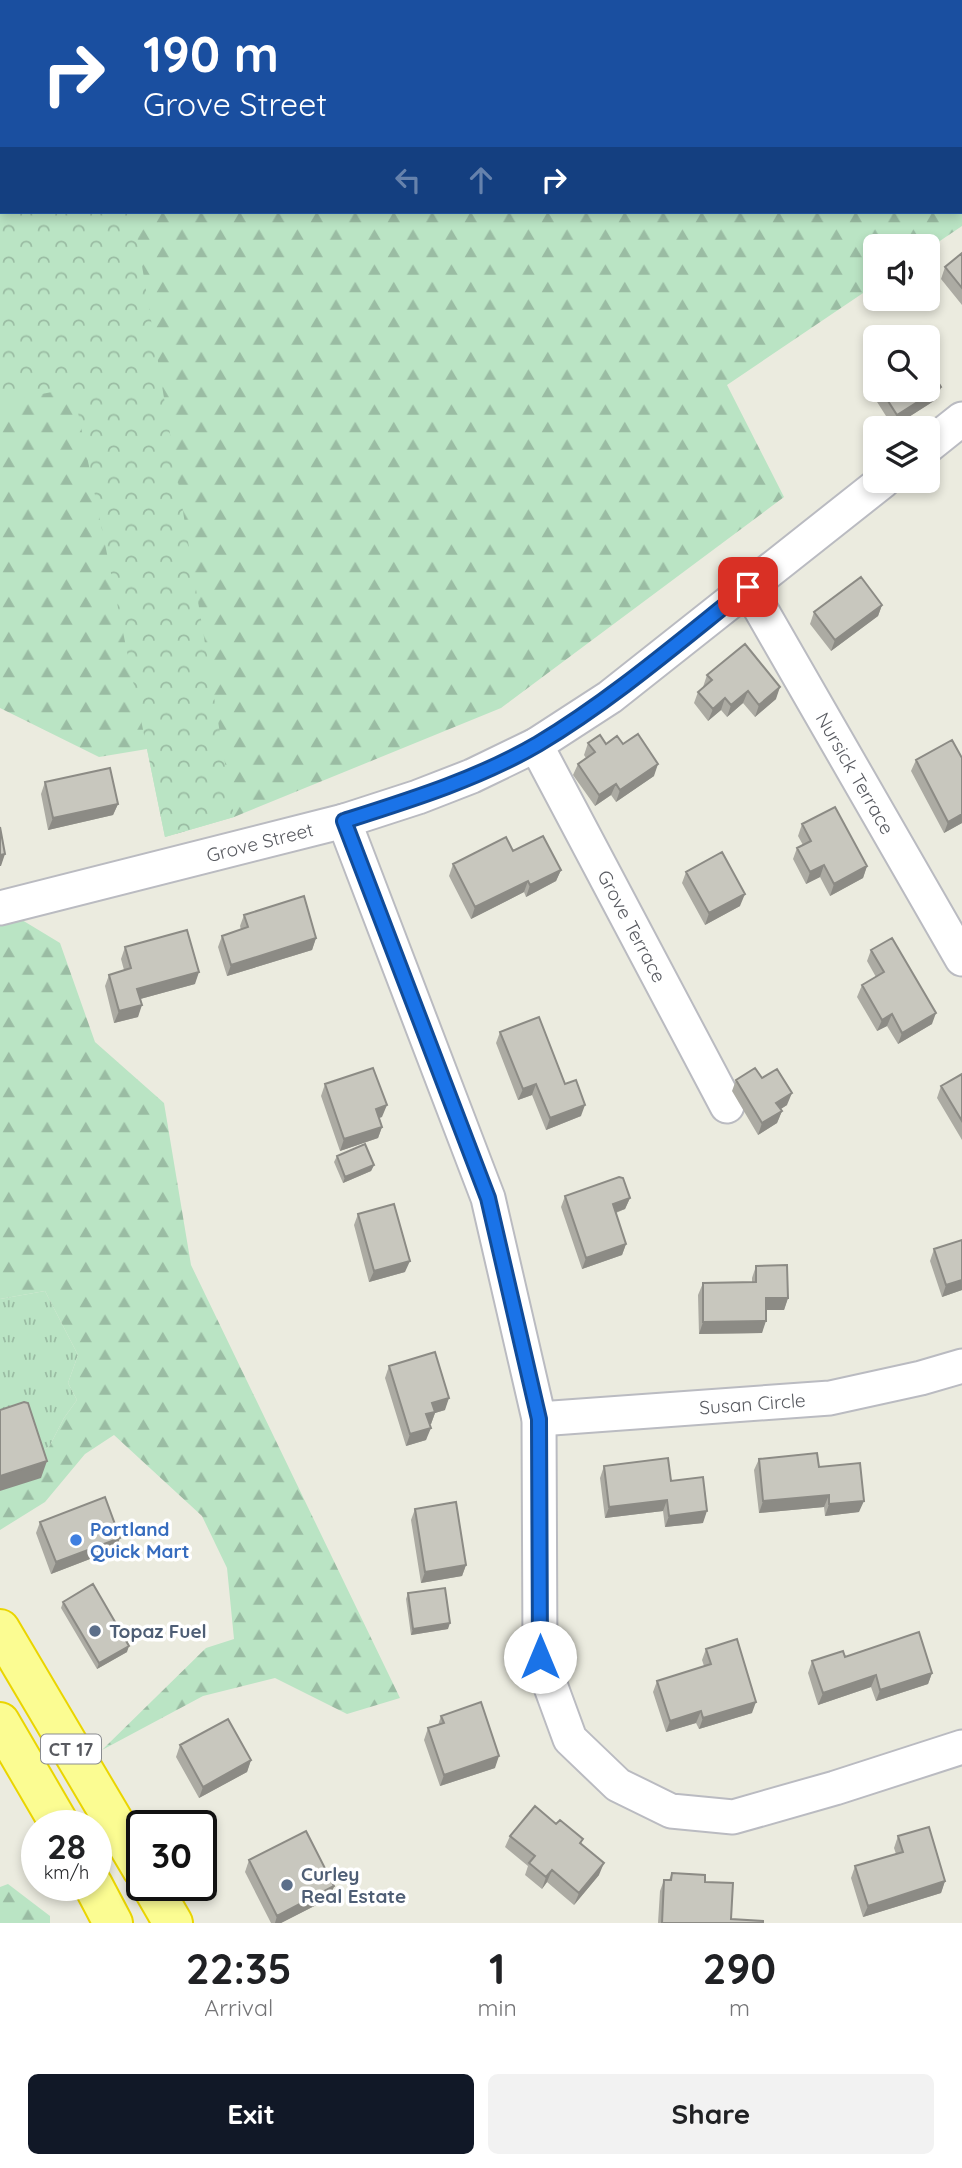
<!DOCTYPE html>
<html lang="en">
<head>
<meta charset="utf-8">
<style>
	body { margin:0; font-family:Quicksand,sans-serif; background:#f2f2f2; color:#202124; height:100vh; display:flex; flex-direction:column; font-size:26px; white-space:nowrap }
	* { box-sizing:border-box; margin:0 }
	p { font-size:23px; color:#757577 }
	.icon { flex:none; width:38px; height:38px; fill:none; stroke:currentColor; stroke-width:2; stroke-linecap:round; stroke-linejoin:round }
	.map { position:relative; height:1923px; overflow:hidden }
	.panel { display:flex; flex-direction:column; background:#fff; flex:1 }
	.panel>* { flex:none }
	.banner { position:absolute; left:0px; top:0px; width:962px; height:214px; box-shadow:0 4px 10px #0003; background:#1a4fa0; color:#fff; overflow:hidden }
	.buttons { position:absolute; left:863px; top:234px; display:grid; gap:14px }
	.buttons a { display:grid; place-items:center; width:77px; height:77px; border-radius:10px; background:#fff; box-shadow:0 4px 10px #0003; font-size:35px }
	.speed { position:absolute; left:21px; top:1810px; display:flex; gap:14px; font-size:35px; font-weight:700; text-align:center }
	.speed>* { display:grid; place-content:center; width:91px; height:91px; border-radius:50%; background:#fff; box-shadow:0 4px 10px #0003; line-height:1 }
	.speed small { font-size:18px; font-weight:400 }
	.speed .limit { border:4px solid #111; border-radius:10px; background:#fff; color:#111 }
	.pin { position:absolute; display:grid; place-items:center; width:60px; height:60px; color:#fff; margin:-30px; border-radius:14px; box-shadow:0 4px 10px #0006 }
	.me { position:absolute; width:77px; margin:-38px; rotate:0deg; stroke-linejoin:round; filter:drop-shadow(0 0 5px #0008) }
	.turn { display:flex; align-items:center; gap:24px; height:147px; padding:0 28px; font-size:32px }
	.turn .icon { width:91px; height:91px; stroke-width:2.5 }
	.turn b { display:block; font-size:49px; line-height:60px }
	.lanes { display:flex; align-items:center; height:66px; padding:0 28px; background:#0003; justify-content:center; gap:35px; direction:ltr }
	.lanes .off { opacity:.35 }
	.eta { display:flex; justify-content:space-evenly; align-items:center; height:119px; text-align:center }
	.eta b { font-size:42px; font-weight:700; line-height:49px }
	.cta { display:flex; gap:14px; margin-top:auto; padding:14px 28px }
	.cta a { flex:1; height:80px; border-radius:10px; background:#111827; color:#fff; font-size:28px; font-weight:700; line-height:80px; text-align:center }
	.cta a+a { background:#f2f2f2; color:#202124 }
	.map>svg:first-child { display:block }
</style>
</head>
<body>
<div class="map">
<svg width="962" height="1923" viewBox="0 0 962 1923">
	<defs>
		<pattern id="grass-tufts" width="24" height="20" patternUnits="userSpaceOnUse" patternTransform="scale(1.75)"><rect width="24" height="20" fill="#bae4c4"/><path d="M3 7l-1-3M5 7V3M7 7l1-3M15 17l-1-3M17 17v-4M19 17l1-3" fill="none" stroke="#9abca3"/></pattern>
		<pattern id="forest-firs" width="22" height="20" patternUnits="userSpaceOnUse" patternTransform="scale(1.75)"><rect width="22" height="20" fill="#bae4c4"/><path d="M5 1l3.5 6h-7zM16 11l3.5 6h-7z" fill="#9abca3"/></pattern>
		<pattern id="park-crowns" width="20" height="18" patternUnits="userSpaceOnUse" patternTransform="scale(1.75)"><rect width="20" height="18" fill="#bae4c4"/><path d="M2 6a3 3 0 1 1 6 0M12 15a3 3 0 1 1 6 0" fill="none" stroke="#9abca3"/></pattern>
	</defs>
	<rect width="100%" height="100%" fill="#ebebdf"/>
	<!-- grass -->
	<path fill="url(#grass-tufts)" d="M45 1291 78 1355 68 1383 77 1400 64 1418 49 1447 33 1455 0 1425V1299Z"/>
	<!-- forest -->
	<path fill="url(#forest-firs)" d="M159 0H962V226L928 249V247H875V285L727 385 784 497 501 708 234 817 165 837 147 749 99 757 0 708V234L19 212H961V2H158Z
		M22 920 60 943 95 1042 164 1103 191 1265 400 1698 347 1714 275 1678 203 1696 102 1750 206 1648 234 1639 227 1568 202 1516 114 1435 85 1454 45 1502 0 1530V1491L33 1455 49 1447 64 1418 77 1400 68 1383 78 1355 45 1291 0 1299V925Z
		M8 1884 50 1916V1923H0V1887Z"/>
	<!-- park -->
	<path fill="url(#park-crowns)" d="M0 0H98V2H2V212H133L234 817 165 837 73 388 0 402Z"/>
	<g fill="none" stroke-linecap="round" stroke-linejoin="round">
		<!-- minor casing -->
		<g stroke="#babbc1" stroke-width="37">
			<g id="minor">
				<path d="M928 446 962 419"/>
				<path id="s1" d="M748 587 962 959"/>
				<path id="s2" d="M536 745 727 1106"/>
				<path d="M344 821 488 1198 539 1419 540 1657 570 1739 618 1785 671 1811 733 1817 835 1788 962 1747"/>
				<path id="s3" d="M0 908 344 821 418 797 472 776 536 745 610 697 883 481"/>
				<path id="s4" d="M539 1419 830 1398 921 1378 962 1366"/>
			</g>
		</g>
		<!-- trunk casing -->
		<g stroke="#ead500" stroke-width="42">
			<path id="trunk" d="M0 1629 142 1869
				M0 1722 60 1825
				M93 1885 113 1923
				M151 1885 173 1923"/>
		</g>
		<!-- minor -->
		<use href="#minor" stroke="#fff" stroke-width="33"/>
		<!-- trunk -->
		<use href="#trunk" stroke="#fbfc92" stroke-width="38"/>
	</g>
	<!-- wall -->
	<path fill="#acaba3" d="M962 253V305L941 279 945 267Z
		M875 384V390H928L937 399 893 427 872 394Z
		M882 605 878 616 831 651 810 624 814 612Z
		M707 675 776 699 755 717 743 703 727 717 721 710 708 721 694 703 698 692 703 687Z
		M588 743 623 744 654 776 616 802 611 795 595 806 573 775 578 764 586 758 584 755Z
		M916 760 962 823 944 833 911 771Z
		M45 782 118 804 113 815 48 830 41 794Z
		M802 824 867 866 863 878 830 896 820 877 806 884 793 859 797 848 803 845 798 836Z
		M513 851 561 870 556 881 526 897 524 892 471 919 449 876 453 864Z
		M686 872 740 906 705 925 682 883Z
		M244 915 316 938 312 950 227 976 218 947 222 936 241 930 240 926Z
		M125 947 195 984 140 999 138 1017 114 1023 105 986 109 975 124 970 121 959Z
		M871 950 932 1024 898 1044 887 1026 877 1031 857 997 862 985 876 977 867 961Z
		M500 1032 565 1084 581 1116 546 1130 532 1095 518 1100 496 1043Z
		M962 1074V1140L937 1098 941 1086Z
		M762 1078 787 1105 780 1109 782 1111 777 1123 758 1135 732 1091 736 1080Z
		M325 1084 382 1117 379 1118 382 1127 378 1138 340 1151 321 1096Z
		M337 1156 374 1165 371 1171 343 1183 334 1162Z
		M565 1196 630 1198 625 1209 616 1213 626 1244 622 1255 582 1269 561 1207Z
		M358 1214 405 1272 369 1282 354 1225Z
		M934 1249 962 1290 942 1297 930 1261Z
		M756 1266 788 1298 784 1310H766L762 1333 699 1334 698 1295 703 1283 752 1282V1278Z
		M389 1366 445 1410 435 1413 431 1424H429L426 1440 406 1446 385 1378Z
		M759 1459 819 1467 859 1512 825 1516 824 1507 759 1513 754 1470Z
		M604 1466 671 1481 703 1523 665 1527 663 1511 605 1518 600 1478Z
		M415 1509 466 1565 462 1576 421 1583 411 1520Z
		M40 1522 116 1549 51 1574 36 1533Z
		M408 1593 448 1629 411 1635 406 1599Z
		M63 1602 127 1652 97 1669 61 1608Z
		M706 1649 752 1713 699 1729 696 1723 666 1732 653 1692 657 1681 704 1666 702 1660Z
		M845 1657 932 1673 928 1684 876 1701 871 1687 818 1705 808 1673 812 1661Z
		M441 1716 495 1768 440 1786 424 1740 428 1728 438 1725Z
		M180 1745 251 1760 247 1772 199 1798 176 1757Z
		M556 1824 583 1839 581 1844 599 1875 574 1905 547 1882 542 1889 525 1875 528 1866 505 1847 510 1836Z
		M898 1836 945 1881 941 1893 863 1917 851 1878 855 1866 896 1854 894 1848Z
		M249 1860 334 1886 330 1898 281 1923H271L245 1872Z
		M672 1873 705 1882 731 1919 763 1923H658L660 1891 664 1880H669Z"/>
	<!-- shaded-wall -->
	<path fill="#8c8b85" d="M941 387 937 399 893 427 897 415Z
		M882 605 878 616 831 651 835 640Z
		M780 687 776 699 755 717 759 705Z
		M748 691 743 703 727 717 731 705Z
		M725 698 721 710 708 721 713 709Z
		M658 764 654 776 616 802 620 790Z
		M616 784 611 795 595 806 599 795Z
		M118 804 113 815 48 830 53 818Z
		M962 814V823L944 833 948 822Z
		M5 854 1 866H0V855Z
		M824 865 820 877 806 884 810 872Z
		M867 866 863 878 830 896 834 884Z
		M561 870 556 881 526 897 530 885Z
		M528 881 524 892 471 919 475 907Z
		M745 894 740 906 705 925 709 913Z
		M316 938 312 950 227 976 231 965Z
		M199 972 195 984 133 1001 137 989Z
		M142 1005 138 1017 114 1023 119 1011Z
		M936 1013 932 1024 898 1044 902 1033Z
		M892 1014 887 1026 877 1031 882 1020Z
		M536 1084 532 1095 518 1100 523 1089Z
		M792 1093 787 1105 772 1115 776 1103Z
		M387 1105 382 1117 372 1120 376 1109Z
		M585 1105 581 1116 546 1130 550 1118Z
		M782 1111 777 1123 758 1135 762 1123Z
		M382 1127 378 1138 340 1151 344 1139Z
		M374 1165 371 1171 343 1183 345 1177Z
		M630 1198 625 1209 608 1215 613 1204Z
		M626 1244 622 1255 582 1269 586 1258Z
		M410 1261 405 1272 369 1282 374 1271Z
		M962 1280V1290L942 1297 946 1285Z
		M766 1298H788L784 1310H762Z
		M766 1321 762 1333 699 1334 703 1322Z
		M449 1398 445 1410 435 1413 431 1424 422 1426 432 1403Z
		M431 1428 426 1440 406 1446 410 1434Z
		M47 1461 41 1478 0 1491V1476Z
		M829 1495 824 1507 759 1513 763 1501Z
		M667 1500 663 1511 605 1518 609 1507Z
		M864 1501 859 1512 825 1516 829 1504Z
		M707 1511 703 1523 665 1527 669 1516Z
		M120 1538 116 1549 51 1574 56 1562Z
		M466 1565 462 1576 421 1583 425 1572Z
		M450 1623 448 1629 411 1635 413 1629Z
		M129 1646 127 1652 97 1669 99 1663Z
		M932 1673 928 1684 876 1701 880 1690Z
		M876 1675 871 1687 818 1705 823 1693Z
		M756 1702 752 1713 699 1729 703 1718Z
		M701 1711 696 1723 666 1732 670 1721Z
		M499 1756 495 1768 440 1786 444 1775Z
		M251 1760 247 1772 199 1798 203 1787Z
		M604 1863 599 1875 574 1905 579 1893Z
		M552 1870 547 1882 542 1889 546 1877Z
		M945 1881 941 1893 863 1917 868 1906Z
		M334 1886 330 1898 281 1923H275L277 1916Z"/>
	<!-- building -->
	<path fill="#c8c7be" stroke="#8c8b85" stroke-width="2" d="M962 253V288L945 267Z
		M928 366 941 387 897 415 881 390H928Z
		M861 577 882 605 835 640 814 612Z
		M745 644 780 687 759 705 748 691 731 705 725 698 713 709 698 692 712 680 707 675Z
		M638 734 658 764 620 790 616 784 599 795 578 764 595 752 588 743 600 735 606 744 617 736 623 744Z
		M952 740 962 758V814L948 822 916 760Z
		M110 768 118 804 53 818 45 782Z
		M835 807 867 866 834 884 824 865 810 872 797 848 811 841 802 824Z
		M0 827 5 854 0 855Z
		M543 836 561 870 530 885 528 881 475 907 453 864 506 837 513 851Z
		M722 852 745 894 709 913 686 872Z
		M304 896 316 938 231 965 222 936 248 927 244 915Z
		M187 930 199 972 137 989 142 1005 119 1011 109 975 131 968 125 947Z
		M892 938 936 1013 902 1033 892 1014 882 1020 862 985 884 972 871 950Z
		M539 1017 565 1084 576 1080 585 1105 550 1118 536 1084 523 1089 500 1032Z
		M373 1068 387 1105 376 1109 382 1127 344 1139 325 1084Z
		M755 1068 762 1078 777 1069 792 1093 776 1103 782 1111 762 1123 736 1080Z
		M962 1074V1121L941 1086Z
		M365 1144 374 1165 345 1177 337 1156Z
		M619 1177 623 1178 630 1198 613 1204 626 1244 586 1258 565 1196Z
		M394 1204 410 1261 374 1271 358 1214Z
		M962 1240V1280L946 1285 934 1249Z
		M787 1265 788 1298H766V1321L703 1322V1283L756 1282V1266Z
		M435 1352 449 1398 432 1403 435 1412 426 1414 431 1428 410 1434 389 1366Z
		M24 1402 28 1403 47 1461 0 1476V1410Z
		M817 1453 819 1467 860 1463 864 1501 829 1504V1495L763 1501 759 1459Z
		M668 1458 671 1481 703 1477 707 1511 669 1516 667 1500 609 1507 604 1466Z
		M105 1497 120 1538 56 1562 40 1522Z
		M456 1502 466 1565 425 1572 415 1509Z
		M93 1584 129 1646 99 1663 63 1602Z
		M445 1588 450 1623 413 1629 408 1593Z
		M919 1632 932 1673 880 1690 876 1675 823 1693 812 1661 843 1651 845 1657Z
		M737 1639 756 1702 703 1718 701 1711 670 1721 657 1681 711 1664 706 1649Z
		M481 1702 499 1756 444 1775 428 1728 444 1723 441 1716Z
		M228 1719 251 1760 203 1787 180 1745Z
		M535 1806 556 1824 560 1820 583 1839 580 1843 604 1863 579 1893 552 1870 546 1877 529 1863 535 1856 510 1836Z
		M929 1827 945 1881 868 1906 855 1866 903 1852 898 1836Z
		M306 1831 334 1886 277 1916 249 1860Z
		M672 1873 705 1875V1882L733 1883 731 1919 763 1921V1923H662L664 1880H671Z"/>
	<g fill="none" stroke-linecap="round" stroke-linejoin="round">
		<!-- route casing -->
		<g stroke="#114b97" stroke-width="18">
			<path id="route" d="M540 1657 539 1419 488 1198 344 821C410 800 478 779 538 744 613 699 680 641 748 587"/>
		</g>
		<!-- route -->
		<use href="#route" stroke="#1a73e8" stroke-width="12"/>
	</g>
	<!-- markers -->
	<circle fill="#3f7fe0" stroke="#fff" stroke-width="2.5" cx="76" cy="1540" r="7"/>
	<g fill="#5c6f8a" stroke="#fff" stroke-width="2.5">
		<circle cx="95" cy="1631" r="7"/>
		<circle cx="287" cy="1885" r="7"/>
	</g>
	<g text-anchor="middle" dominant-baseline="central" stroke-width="7" stroke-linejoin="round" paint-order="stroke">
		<!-- shield labels -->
		<rect fill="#fff" stroke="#8a8c90" stroke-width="2" x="41" y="1734.5" width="60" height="29" rx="5"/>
		<g font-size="18" font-weight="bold" fill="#585a60">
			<text x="71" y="1749">CT 17</text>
		</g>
		<!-- street labels -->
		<g font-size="19" fill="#585a60" stroke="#fff">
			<text stroke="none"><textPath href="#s1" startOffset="215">Nursick Terrace</textPath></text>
			<text stroke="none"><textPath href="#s3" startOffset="268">Grove Street</textPath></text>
			<text stroke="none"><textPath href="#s2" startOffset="205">Grove Terrace</textPath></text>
			<text stroke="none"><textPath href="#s4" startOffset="214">Susan Circle</textPath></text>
		</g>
		<!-- shop labels -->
		<g font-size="19" font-weight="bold" fill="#366cbe" stroke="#fff" text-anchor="start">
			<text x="90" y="1529">Portland<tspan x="90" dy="22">Quick Mart</tspan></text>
		</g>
		<!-- service labels -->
		<g font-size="19" font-weight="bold" fill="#4e5e75" stroke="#fff" text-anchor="start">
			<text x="109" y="1631">Topaz Fuel</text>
			<text x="301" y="1874">Curley<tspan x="301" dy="22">Real Estate</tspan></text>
		</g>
	</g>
</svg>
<div class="buttons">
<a><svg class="icon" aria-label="sound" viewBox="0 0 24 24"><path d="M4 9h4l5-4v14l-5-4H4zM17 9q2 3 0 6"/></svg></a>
<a><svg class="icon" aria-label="search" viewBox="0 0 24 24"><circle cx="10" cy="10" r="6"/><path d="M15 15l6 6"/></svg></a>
<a><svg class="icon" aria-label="layers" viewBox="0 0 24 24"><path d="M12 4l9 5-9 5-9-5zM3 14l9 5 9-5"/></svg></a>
</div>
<div class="speed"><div>28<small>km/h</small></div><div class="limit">30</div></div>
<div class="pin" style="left:748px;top:587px;background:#d93025"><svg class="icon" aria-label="arrive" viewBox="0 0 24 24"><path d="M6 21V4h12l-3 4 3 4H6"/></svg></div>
<svg class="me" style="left:540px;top:1657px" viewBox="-20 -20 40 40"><circle r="19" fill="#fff"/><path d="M0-13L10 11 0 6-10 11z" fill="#1a73e8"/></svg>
<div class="banner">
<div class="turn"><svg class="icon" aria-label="right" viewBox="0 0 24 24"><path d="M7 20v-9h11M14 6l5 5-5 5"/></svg><div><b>190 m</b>Grove Street</div></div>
<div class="lanes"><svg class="icon off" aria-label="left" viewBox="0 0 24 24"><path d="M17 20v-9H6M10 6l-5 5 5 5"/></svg><svg class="icon off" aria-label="ahead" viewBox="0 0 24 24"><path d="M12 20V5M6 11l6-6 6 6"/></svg><svg class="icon" aria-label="right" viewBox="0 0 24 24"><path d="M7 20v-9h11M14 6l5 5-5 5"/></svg></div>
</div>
</div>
<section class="panel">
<div class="eta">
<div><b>22:35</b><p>Arrival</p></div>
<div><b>1</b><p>min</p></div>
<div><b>290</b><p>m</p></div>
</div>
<div class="cta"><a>Exit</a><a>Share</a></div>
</section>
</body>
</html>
